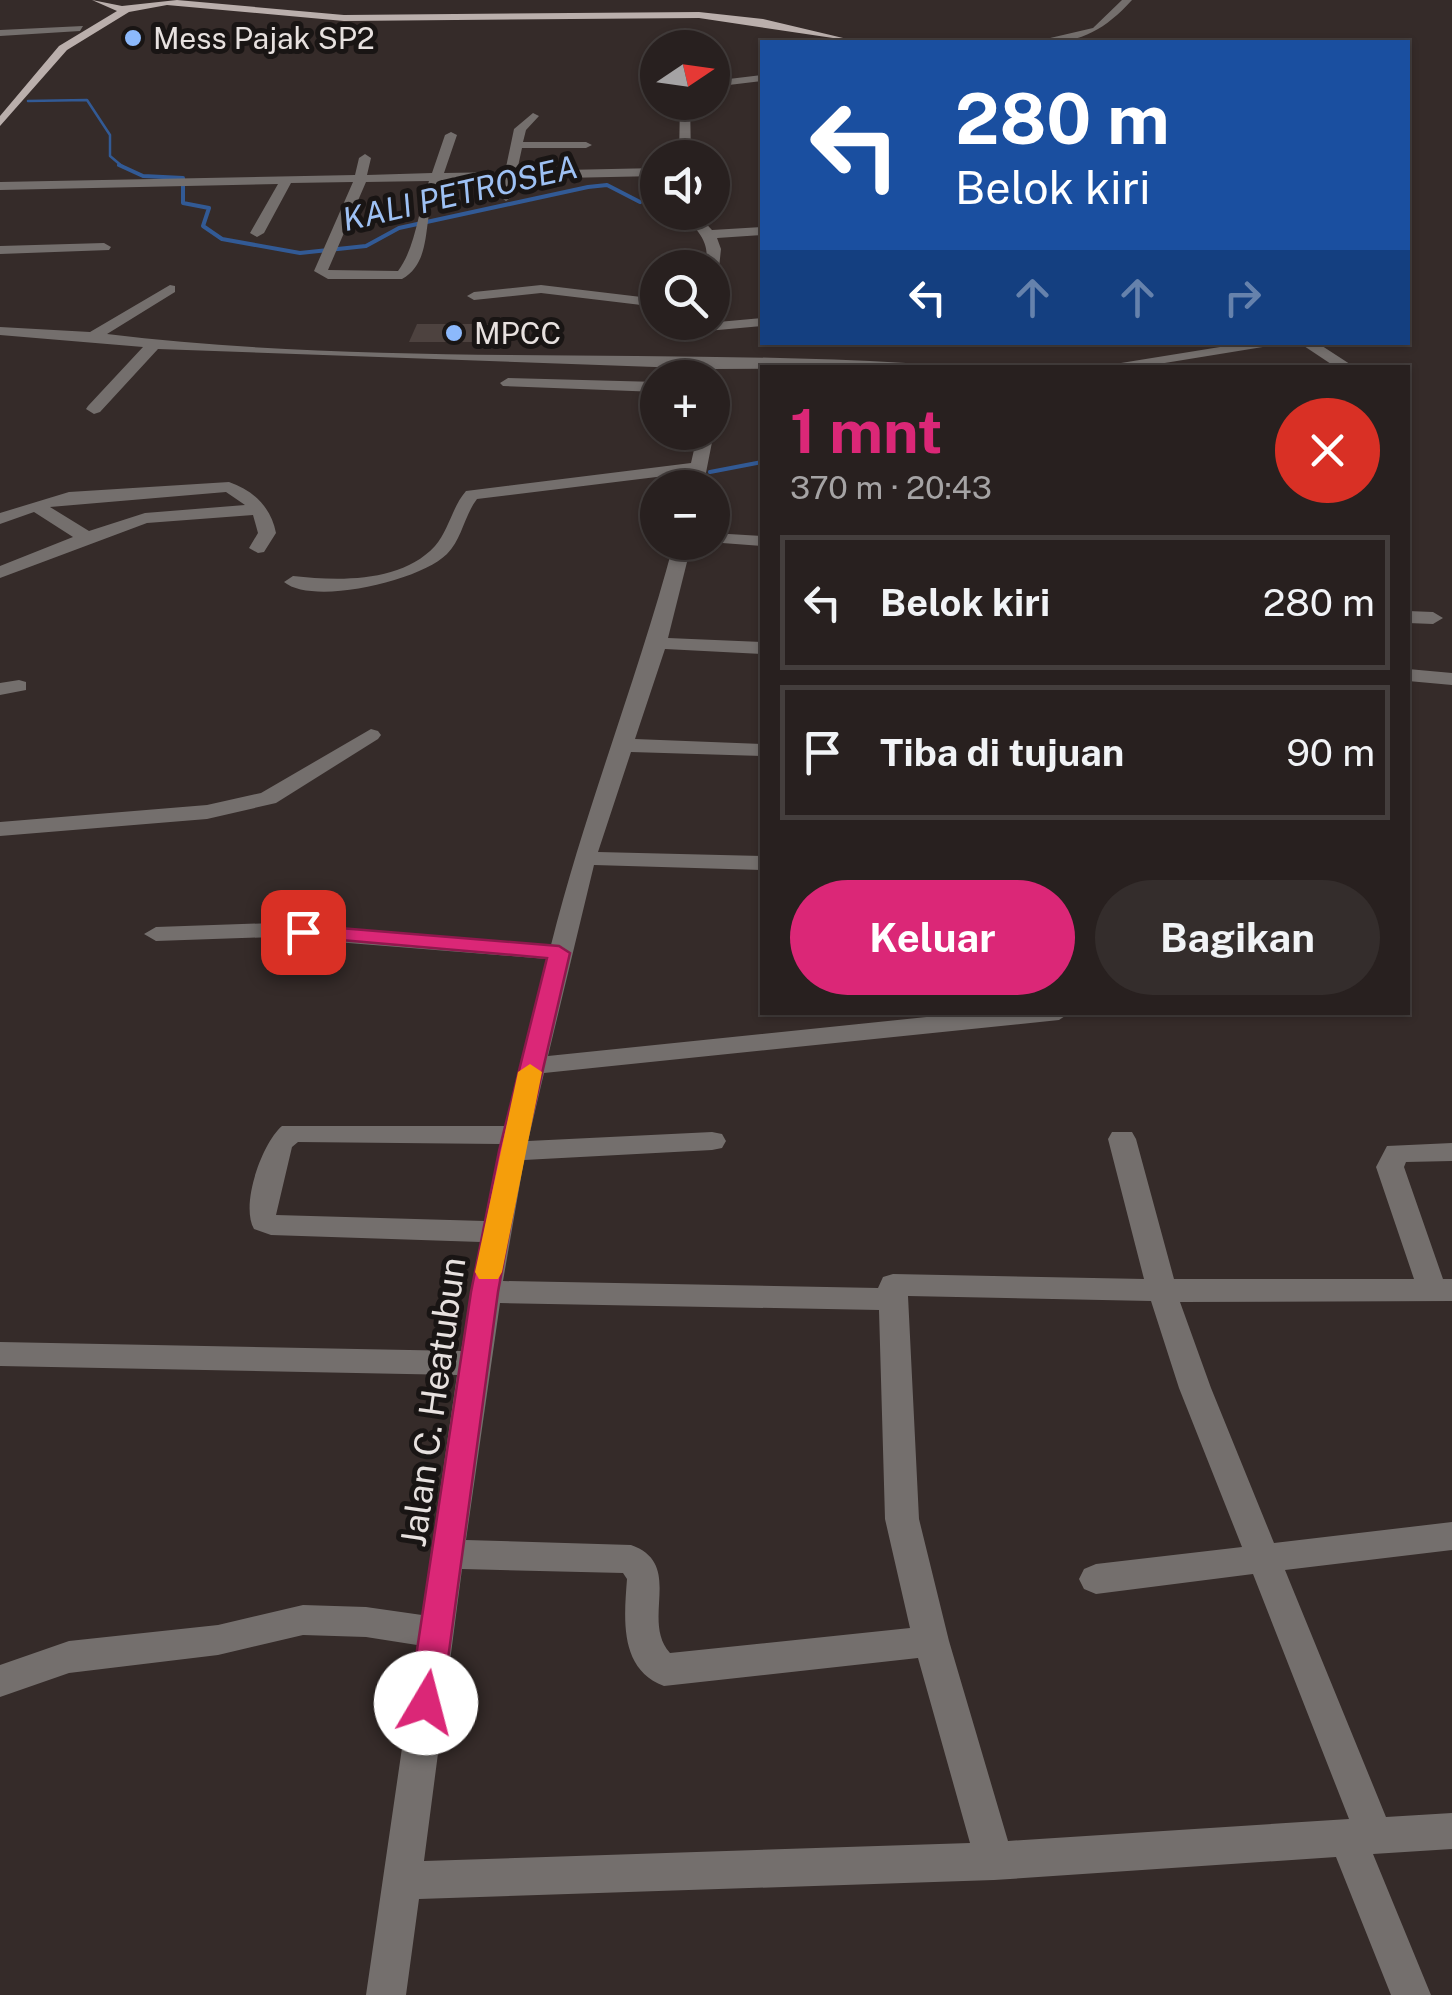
<!DOCTYPE html>
<html lang="id">
<head>
<meta charset="utf-8">
<style>
	body { margin:0; font-family:"Public Sans",sans-serif; background:#342d2c; color:#f1f3f6; height:100vh; display:flex; flex-direction:column; font-size:38px; white-space:nowrap }
	* { box-sizing:border-box; margin:0 }
	p { font-size:32px; color:#a5a3a4 }
	.icon { flex:none; width:55px; height:55px; fill:none; stroke:currentColor; stroke-width:2; stroke-linecap:round; stroke-linejoin:round }
	.map { position:relative; flex:1; overflow:hidden }
	.side { position:absolute; left:760px; top:365px; width:650px; height:650px; display:flex; flex-direction:column; background:#28201f; border-radius:0px; box-shadow:0 2px 8px #0004,0 0 0 2px #443e3d }
	.side>* { flex:none }
	.hud { position:absolute; left:760px; top:40px; width:650px; height:305px; border-radius:0px; box-shadow:0 2px 8px #0004,0 0 0 2px #443e3d; background:#1a4fa0; color:#fff; overflow:hidden }
	.needle { width:65px; rotate:77deg }
	.controls { position:absolute; left:640px; top:30px; display:grid; gap:20px }
	.controls a { display:grid; place-items:center; width:90px; height:90px; border-radius:50%; background:#28201f; box-shadow:0 2px 8px #0004,0 0 0 2px #443e3d; font-size:50px }
	.pin { position:absolute; display:grid; place-items:center; width:85px; height:85px; color:#fff; margin:-42px; border-radius:20px; box-shadow:0 5px 15px #0006 }
	.me { position:absolute; width:110px; margin:-55px; rotate:8deg; stroke-linejoin:round; filter:drop-shadow(0 0 8px #0008) }
	.turn { display:flex; align-items:center; gap:35px; height:210px; padding:0 30px; font-size:45px }
	.turn .icon { width:130px; height:130px; stroke-width:2.5 }
	.turn b { display:block; font-size:70px; line-height:85px }
	.lanes { display:flex; align-items:center; height:95px; padding:0 30px; background:#0003; justify-content:center; gap:50px; direction:ltr }
	.lanes .off { opacity:.35 }
	.round { display:grid; place-items:center; flex:none; width:105px; height:105px; border-radius:52px; background:#342d2c }
	.overview { display:flex; align-items:center; justify-content:space-between; height:170px; padding:0 30px }
	h1 { font-size:60px; font-weight:700; line-height:75px; color:#db2777 }
	.cta { display:flex; gap:20px; margin-top:auto; padding:20px 30px }
	.cta a { flex:1; height:115px; border-radius:60px; background:#db2777; color:#fff; font-size:40px; font-weight:700; line-height:115px; text-align:center }
	.cta a+a { background:#342d2c; color:#f1f3f6 }
	ul { padding:0; list-style:none }
	li { display:flex; align-items:center; gap:30px; height:135px; margin:0 20px 15px; padding:0 10px; border:5px solid #443e3d; border-radius:0px }
	li div { flex:1 }
	li b { display:block; font-size:38px }
	li em { font-style:normal }
	.map>svg:first-child { display:block }
</style>
</head>
<body>
<div class="map">
<svg width="1452" height="1995" viewBox="0 0 1452 1995">
	<rect width="100%" height="100%" fill="#352b29"/>
	<g fill="none" stroke-linecap="round" stroke-linejoin="round">
		<!-- stream-far1 -->
		<path stroke="#325a95" stroke-width="2.5" d="M28 101 87 100 110 135V156L123 167"/>
		<!-- stream -->
		<path stroke="#325a95" stroke-width="4" d="M119 165 143 176 183 178V203L209 208 203 226 222 239 300 253 366 246 399 228 588 187 607 185 640 202
			M710 472 762 462"/>
	</g>
	<!-- building -->
	<path fill="#4d423f" d="M417 324H497L496 342H409Z"/>
	<g fill="none" stroke-linecap="round" stroke-linejoin="round">
		<!-- minor -->
		<path fill="#746f6d" fill-rule="evenodd" d="M1122 0H1132C1103 32 1077 45 1033 42L1093 28Z
			M83 26 80 31 0 36V30Z
			M762 75V81L712 87V81Z
			M680 102H690L691 158H679Z
			M533 113 539 116 526 130 523 142H586L592 145 586 148H522L517 171 658 168V176L516 179 512 197 506 201 500 197 504 179 441 180C437 193 429 208 428 221 425 242 424 267 402 279H328L314 271 353 182 291 183 264 233 257 237 250 233 278 184 0 190V182L355 175 359 158 365 154 371 158 367 175 432 173 445 135 451 132 457 135 444 173 505 172 514 129ZM429 181C418 210 416 247 398 271L328 270 366 182Z
			M681 212H695L712 230 762 227V235L717 238 721 249 719 268 712 272V268H705C712 241 697 231 681 212Z
			M104 243 111 247 109 250 0 254V246Z
			M170 285 175 286V292L107 334C371 366 641 348 906 363L913 368 711 369 158 349 100 412 94 414 86 409 88 406 143 347 0 335V327L90 332Z
			M541 285 658 299V307L541 293 474 300 467 296 474 292Z
			M762 318V326L707 331 700 327 707 323Z
			M1251 342H1294L1134 368H1090Z
			M1298 342H1316L1356 368H1337Z
			M508 378 658 382V392L503 386 500 383Z
			M712 430 714 432 703 488H686L689 473 477 499C464 516 462 539 447 554 420 581 313 606 284 582L293 576C339 581 401 583 435 546 449 530 452 507 466 491L691 463 698 432Z
			M229 482C253 490 271 507 276 533L264 552 258 553 249 548 258 533 253 515 147 523 0 578V566L73 537 34 512 0 524V513L69 492ZM226 492 245 505 145 513 89 531 50 507Z
			M712 533 762 536V546L709 542H712Z
			M674 542H692L668 638 762 642V654L665 649 635 739 762 744V756L631 752 598 852 762 856V870L594 865 548 1056 975 1012H1071L1059 1020 544 1073 528 1141 712 1132 722 1134 726 1141 722 1148 712 1150 524 1160 503 1281 878 1288 883 1277 893 1274 1144 1279 1108 1139 1112 1132H1132L1136 1139 1174 1279H1414L1376 1167 1387 1146 1452 1143V1161L1406 1162 1404 1167 1443 1279H1452V1301L1180 1302 1211 1388 1274 1543 1452 1522V1550L1285 1570 1386 1817 1452 1813V1849L1373 1854 1431 1995H1391L1336 1857 994 1880 419 1899 406 1995H366L417 1645 366 1637 303 1635 218 1655 69 1673 0 1697V1665L69 1641 218 1625 303 1605 366 1607 422 1615 457 1375 0 1366V1342L461 1351 481 1242 271 1235 254 1229C240 1205 262 1143 282 1126H505L547 959 274 937 156 941 144 934 156 927 274 923 551 945C585 809 638 678 674 542ZM298 1142 500 1144 485 1221 276 1215 292 1147ZM908 1296 1151 1301 1179 1388 1242 1547 1096 1564 1084 1569 1079 1579 1084 1589 1096 1594 1253 1574 1349 1819 1008 1841 949 1641 919 1519ZM500 1303 879 1310 885 1519 910 1628 670 1653C640 1620 685 1564 631 1545L466 1540ZM462 1569 623 1573 627 1579C624 1619 619 1669 664 1686L918 1658 970 1843 424 1861Z
			M1408 611 1433 612 1443 618 1433 624 1408 623Z
			M1408 669 1452 673V685L1408 681Z
			M19 680 26 682V690L0 695V683Z
			M371 729 378 731 381 735 378 739 276 803 207 819 0 836V822L207 805 261 793Z"/>
		<!-- major -->
		<path fill="#baafac" fill-rule="evenodd" d="M92 0 122 6 177 0 344 15 699 12 763 19 860 42 699 18 344 21 167 5 129 12 67 50 0 126V116L59 46 117 11Z"/>
	</g>
	<!-- route -->
	<path fill="#db2777" stroke="#8e194d" stroke-width="2.5" d="M303 925 559 946 570 953 524 1151 498 1292 442 1703 437 1713 426 1718 414 1713 409 1703 471 1292 499 1151 547 958 295 936 292 932 295 927Z"/>
	<!-- slow -->
	<path fill="#f59e0b" d="M530 1064 542 1072 502 1272 498 1279H479L475 1272 518 1072Z"/>
	<!-- markers -->
	<g fill="#8cb9fc" stroke="#191514" stroke-width="4">
		<circle cx="133" cy="38" r="10"/>
		<circle cx="454" cy="333" r="10"/>
	</g>
	<g text-anchor="middle" dominant-baseline="central" stroke-width="10" stroke-linejoin="round" paint-order="stroke">
		<!-- far-poi labels -->
		<g font-size="30" fill="#e7e1df" stroke="#191514" text-anchor="start">
			<text x="153" y="38">Mess Pajak SP2</text>
			<text x="474" y="333">MPCC</text>
		</g>
		<!-- far-water labels -->
		<g font-size="32" font-style="italic" fill="#9ec1f4" stroke="#191514">
			<text transform="translate(460 193) rotate(-13)">KALI PETROSEA</text>
		</g>
		<!-- street labels -->
		<g font-size="35" fill="#e7e1df" stroke="#191514">
			<text transform="translate(433 1402) rotate(-82)">Jalan C. Heatubun</text>
		</g>
	</g>
</svg>
<div class="controls">
<a><svg class="needle" viewBox="-14 -14 28 28"><path d="M0-13l5 13h-10z" fill="#e53935"/><path d="M0 13l5-13h-10z" fill="#a5a3a4"/></svg></a>
<a><svg class="icon" aria-label="sound" viewBox="0 0 24 24"><path d="M4 9h4l5-4v14l-5-4H4zM17 9q2 3 0 6"/></svg></a>
<a><svg class="icon" aria-label="search" viewBox="0 0 24 24"><circle cx="10" cy="10" r="6"/><path d="M15 15l6 6"/></svg></a>
<a>+</a>
<a>−</a>
</div>
<div class="pin" style="left:303px;top:932px;background:#d93025"><svg class="icon" aria-label="arrive" viewBox="0 0 24 24"><path d="M6 21V4h12l-3 4 3 4H6"/></svg></div>
<svg class="me" style="left:426px;top:1703px" viewBox="-20 -20 40 40"><circle r="19" fill="#fff"/><path d="M0-13L10 11 0 6-10 11z" fill="#db2777"/></svg>
<div class="hud">
<div class="turn"><svg class="icon" aria-label="left" viewBox="0 0 24 24"><path d="M17 20v-9H6M10 6l-5 5 5 5"/></svg><div><b>280 m</b>Belok kiri</div></div>
<div class="lanes"><svg class="icon" aria-label="left" viewBox="0 0 24 24"><path d="M17 20v-9H6M10 6l-5 5 5 5"/></svg><svg class="icon off" aria-label="ahead" viewBox="0 0 24 24"><path d="M12 20V5M6 11l6-6 6 6"/></svg><svg class="icon off" aria-label="ahead" viewBox="0 0 24 24"><path d="M12 20V5M6 11l6-6 6 6"/></svg><svg class="icon off" aria-label="right" viewBox="0 0 24 24"><path d="M7 20v-9h11M14 6l5 5-5 5"/></svg></div>
</div>
<section class="side">
<div class="overview"><div><h1>1 mnt</h1><p>370 m · 20:43</p></div><a class="round" style="background:#d93025;color:#fff"><svg class="icon" aria-label="close" viewBox="0 0 24 24"><path d="M6 6l12 12M18 6L6 18"/></svg></a></div>
<ul>
<li><svg class="icon" aria-label="left" viewBox="0 0 24 24"><path d="M17 20v-9H6M10 6l-5 5 5 5"/></svg><div><b>Belok kiri</b></div><em>280 m</em></li>
<li><svg class="icon" aria-label="arrive" viewBox="0 0 24 24"><path d="M6 21V4h12l-3 4 3 4H6"/></svg><div><b>Tiba di tujuan</b></div><em>90 m</em></li>
</ul>
<div class="cta"><a>Keluar</a><a>Bagikan</a></div>
</section>
</div>
</body>
</html>
